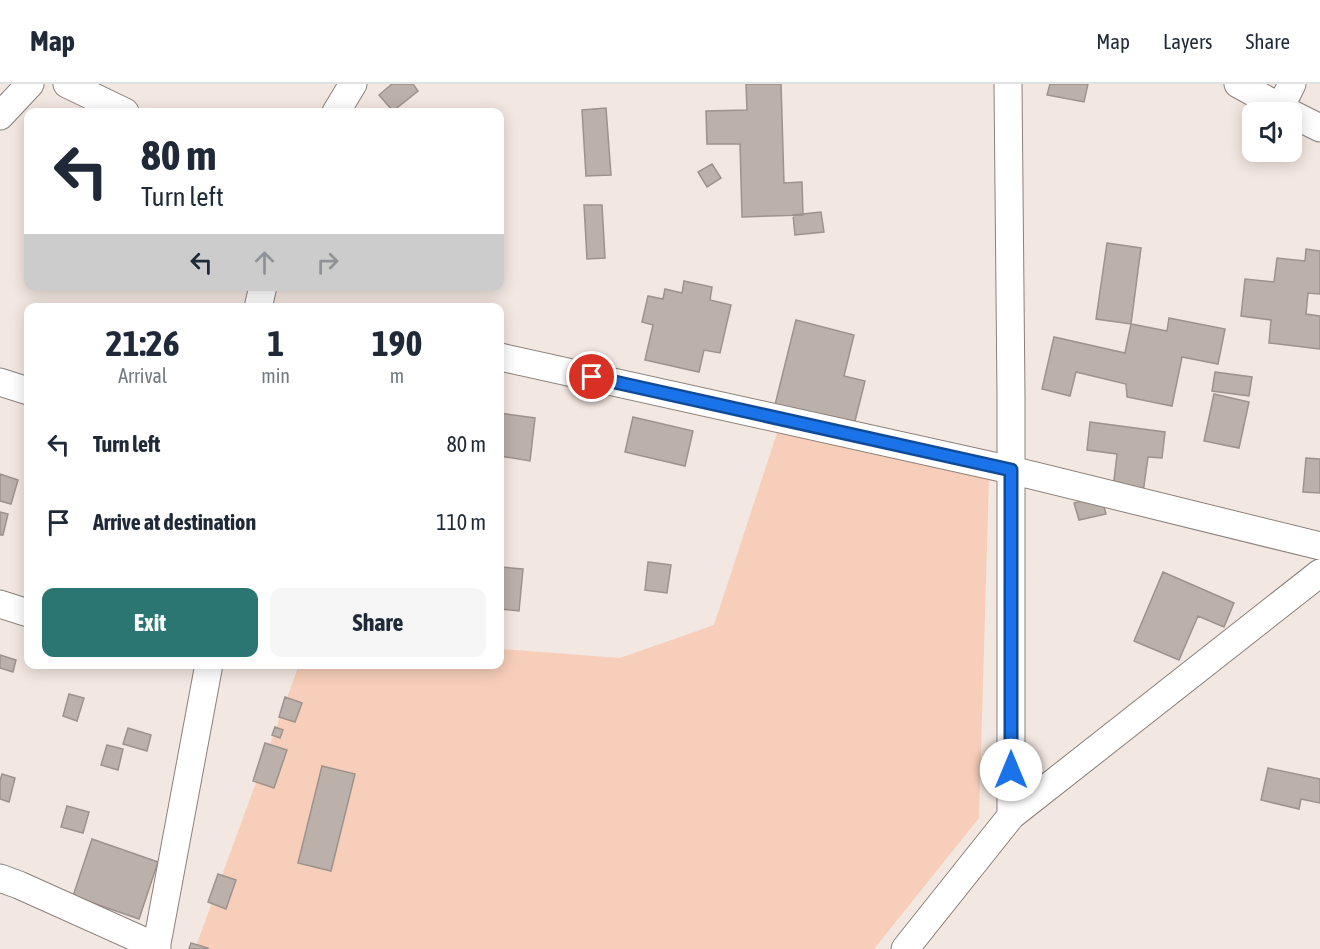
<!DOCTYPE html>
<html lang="en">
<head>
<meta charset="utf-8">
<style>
	body { margin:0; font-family:"Asap Condensed",sans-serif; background:#f6f6f7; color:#1f2937; height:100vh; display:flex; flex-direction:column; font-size:22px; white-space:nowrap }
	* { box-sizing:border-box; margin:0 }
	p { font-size:20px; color:#747a83 }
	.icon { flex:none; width:33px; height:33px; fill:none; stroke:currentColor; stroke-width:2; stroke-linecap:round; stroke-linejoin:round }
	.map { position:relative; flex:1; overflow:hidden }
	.drawer { position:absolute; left:24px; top:219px; width:480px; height:366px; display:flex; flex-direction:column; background:#fff; border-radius:12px; box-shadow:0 3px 15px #0003 }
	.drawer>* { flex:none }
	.banner { position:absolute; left:24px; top:24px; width:480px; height:183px; border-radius:12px; box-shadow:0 3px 15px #0003; background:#fff; color:#1f2937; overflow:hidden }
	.buttons { position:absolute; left:1242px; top:18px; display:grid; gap:12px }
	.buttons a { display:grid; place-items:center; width:60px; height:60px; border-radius:12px; background:#fff; box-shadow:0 3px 15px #0003; font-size:30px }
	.pin { position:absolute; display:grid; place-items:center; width:51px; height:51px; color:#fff; margin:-26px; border:3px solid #fff; border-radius:50%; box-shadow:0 2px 6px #0007 }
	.me { position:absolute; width:66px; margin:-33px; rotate:0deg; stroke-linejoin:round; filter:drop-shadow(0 0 4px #0008) }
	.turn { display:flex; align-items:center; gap:21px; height:126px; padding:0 18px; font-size:27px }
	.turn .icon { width:78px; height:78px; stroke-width:2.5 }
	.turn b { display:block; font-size:42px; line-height:51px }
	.lanes { display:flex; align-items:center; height:57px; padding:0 18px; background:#0003; justify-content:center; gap:30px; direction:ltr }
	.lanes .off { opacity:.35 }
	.eta { display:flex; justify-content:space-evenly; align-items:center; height:102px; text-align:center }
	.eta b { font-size:36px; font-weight:700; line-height:42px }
	.button { display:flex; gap:12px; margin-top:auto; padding:12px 18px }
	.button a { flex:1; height:69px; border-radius:12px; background:#2b7572; color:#fff; font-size:24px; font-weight:700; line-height:69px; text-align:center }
	.button a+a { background:#f6f6f7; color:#1f2937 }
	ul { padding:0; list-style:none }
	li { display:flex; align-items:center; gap:18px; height:78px; padding:0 18px }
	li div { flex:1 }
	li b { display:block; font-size:22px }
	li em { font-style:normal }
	header { display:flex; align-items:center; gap:36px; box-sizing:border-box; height:84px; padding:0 30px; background:#fff; border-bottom:2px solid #e0e1e3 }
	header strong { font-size:28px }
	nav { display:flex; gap:33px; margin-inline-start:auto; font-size:21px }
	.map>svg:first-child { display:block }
</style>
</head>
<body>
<header>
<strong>Map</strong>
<nav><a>Map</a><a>Layers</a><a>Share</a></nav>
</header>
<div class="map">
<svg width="1320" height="865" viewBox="0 0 1320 865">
	<rect width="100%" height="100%" fill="#f3e7e1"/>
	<!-- green -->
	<path fill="#f6ceb9" d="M778 346 989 393 979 734 874 865H195L299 581 500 580V565L620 574 714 541Z"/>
	<!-- building -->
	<path fill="#bcb0ab" stroke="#9d928c" stroke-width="1.5" d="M392 0H413L418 7 393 27 379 11Z
		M746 0H781L784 99 802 98 803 131 742 133 740 60H707L706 27 747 26Z
		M1050 0H1088L1084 18 1047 11Z
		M606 24 611 91 586 92 582 26Z
		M65 25 83 27V28H65Z
		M712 80 721 94 707 103 698 88Z
		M584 121H602L605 174 587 175Z
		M821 128 824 148 795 151 793 131Z
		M1107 159 1141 164 1131 240 1096 235Z
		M1306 165 1320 167V210L1308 209 1306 230 1320 232V265L1269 259 1271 236 1241 232 1245 195 1274 198 1277 174 1305 177Z
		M684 197 712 203 710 216 731 221 720 269 704 266 699 288 645 276 653 241 642 238 648 212 663 215 665 205 682 209Z
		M1169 234 1225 245 1218 280 1182 273 1172 322 1127 313 1126 300 1076 288 1070 312 1042 305 1054 253 1125 269 1131 240 1167 247Z
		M796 236 854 251 844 292 865 297 854 341 775 321Z
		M1215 288 1252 293 1249 312 1212 307Z
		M1214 310 1249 318 1239 364 1204 357Z
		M500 329 535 334 530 377 500 372Z
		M633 333 693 347 685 382 625 368Z
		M1090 338 1165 348 1162 374 1148 373 1143 409 1113 405 1117 370 1087 366Z
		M1306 374 1320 375V409L1303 408Z
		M0 390 18 396 11 420 0 417Z
		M1101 412 1106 430 1079 436 1074 419Z
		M0 428 8 430 3 451H0Z
		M648 478 671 481 667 509 645 506Z
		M500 483 523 485 519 527 500 525Z
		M1163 488 1234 519 1224 543 1198 532 1179 576 1134 557Z
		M0 571 16 576 13 588 0 584Z
		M69 610 84 614 77 637 63 632Z
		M285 613 302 619 295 638 279 633Z
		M275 643 283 646 280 654 272 651Z
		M128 644 151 651 147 667 123 660Z
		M265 659 287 666 274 704 253 697Z
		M107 661 123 665 118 686 101 681Z
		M322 682 355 690 331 787 298 779Z
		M1268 684 1320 695V719L1301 715 1299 725 1261 716Z
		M2 690 15 694 9 718 0 715V697Z
		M67 722 89 728 83 749 61 743Z
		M92 755 158 778 139 835 73 812Z
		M218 790 236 796 226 825 208 818Z
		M191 859 208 864V865H189Z"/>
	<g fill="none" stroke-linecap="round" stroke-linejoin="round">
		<!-- minor casing -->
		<g stroke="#8b817b" stroke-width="29">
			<path id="minor" d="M67 0 125 28
				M1008 0 1011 313V732
				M1238 0 1289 28
				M1280 24 1292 0
				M336 28 353 0
				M1292 30 1320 44
				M0 32 30 0
				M258 224 263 202
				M500 273 1011 386 1320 462
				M0 298 28 307
				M0 520 28 529
				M0 794 19 801 157 863
				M156 865 209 580
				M905 865 1011 732 1320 489"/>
		</g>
		<!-- minor -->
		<use href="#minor" stroke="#fff" stroke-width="27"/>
	</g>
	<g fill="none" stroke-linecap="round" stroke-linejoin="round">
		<!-- route casing -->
		<g stroke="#114b97" stroke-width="15">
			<path id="route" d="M592 293 1011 386V686"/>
		</g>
		<!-- route -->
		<use href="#route" stroke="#1a73e8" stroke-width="10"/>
	</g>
</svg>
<div class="buttons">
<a><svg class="icon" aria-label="sound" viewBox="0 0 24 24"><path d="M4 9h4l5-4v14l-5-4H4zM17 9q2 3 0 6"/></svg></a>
</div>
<div class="pin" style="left:592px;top:293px;background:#d93025"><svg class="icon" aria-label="arrive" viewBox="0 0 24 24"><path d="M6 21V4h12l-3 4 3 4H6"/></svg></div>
<svg class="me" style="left:1011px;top:686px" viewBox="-20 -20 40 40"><circle r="19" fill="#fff"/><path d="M0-13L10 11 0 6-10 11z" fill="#1a73e8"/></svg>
<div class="banner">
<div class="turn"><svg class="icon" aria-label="left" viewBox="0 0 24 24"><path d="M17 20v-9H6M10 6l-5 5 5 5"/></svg><div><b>80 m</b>Turn left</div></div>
<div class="lanes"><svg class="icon" aria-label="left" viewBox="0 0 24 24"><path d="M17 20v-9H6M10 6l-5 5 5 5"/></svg><svg class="icon off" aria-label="ahead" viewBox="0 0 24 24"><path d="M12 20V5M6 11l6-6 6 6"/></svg><svg class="icon off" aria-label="right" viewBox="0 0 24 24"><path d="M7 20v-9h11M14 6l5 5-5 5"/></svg></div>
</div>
<section class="drawer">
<div class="eta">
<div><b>21:26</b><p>Arrival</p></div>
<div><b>1</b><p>min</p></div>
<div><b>190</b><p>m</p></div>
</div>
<ul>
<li><svg class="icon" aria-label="left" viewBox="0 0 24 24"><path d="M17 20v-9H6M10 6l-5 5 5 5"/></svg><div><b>Turn left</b></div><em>80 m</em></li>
<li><svg class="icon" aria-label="arrive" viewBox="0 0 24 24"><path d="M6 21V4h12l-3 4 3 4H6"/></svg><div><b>Arrive at destination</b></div><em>110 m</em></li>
</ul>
<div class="button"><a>Exit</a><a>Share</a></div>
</section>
</div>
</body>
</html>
